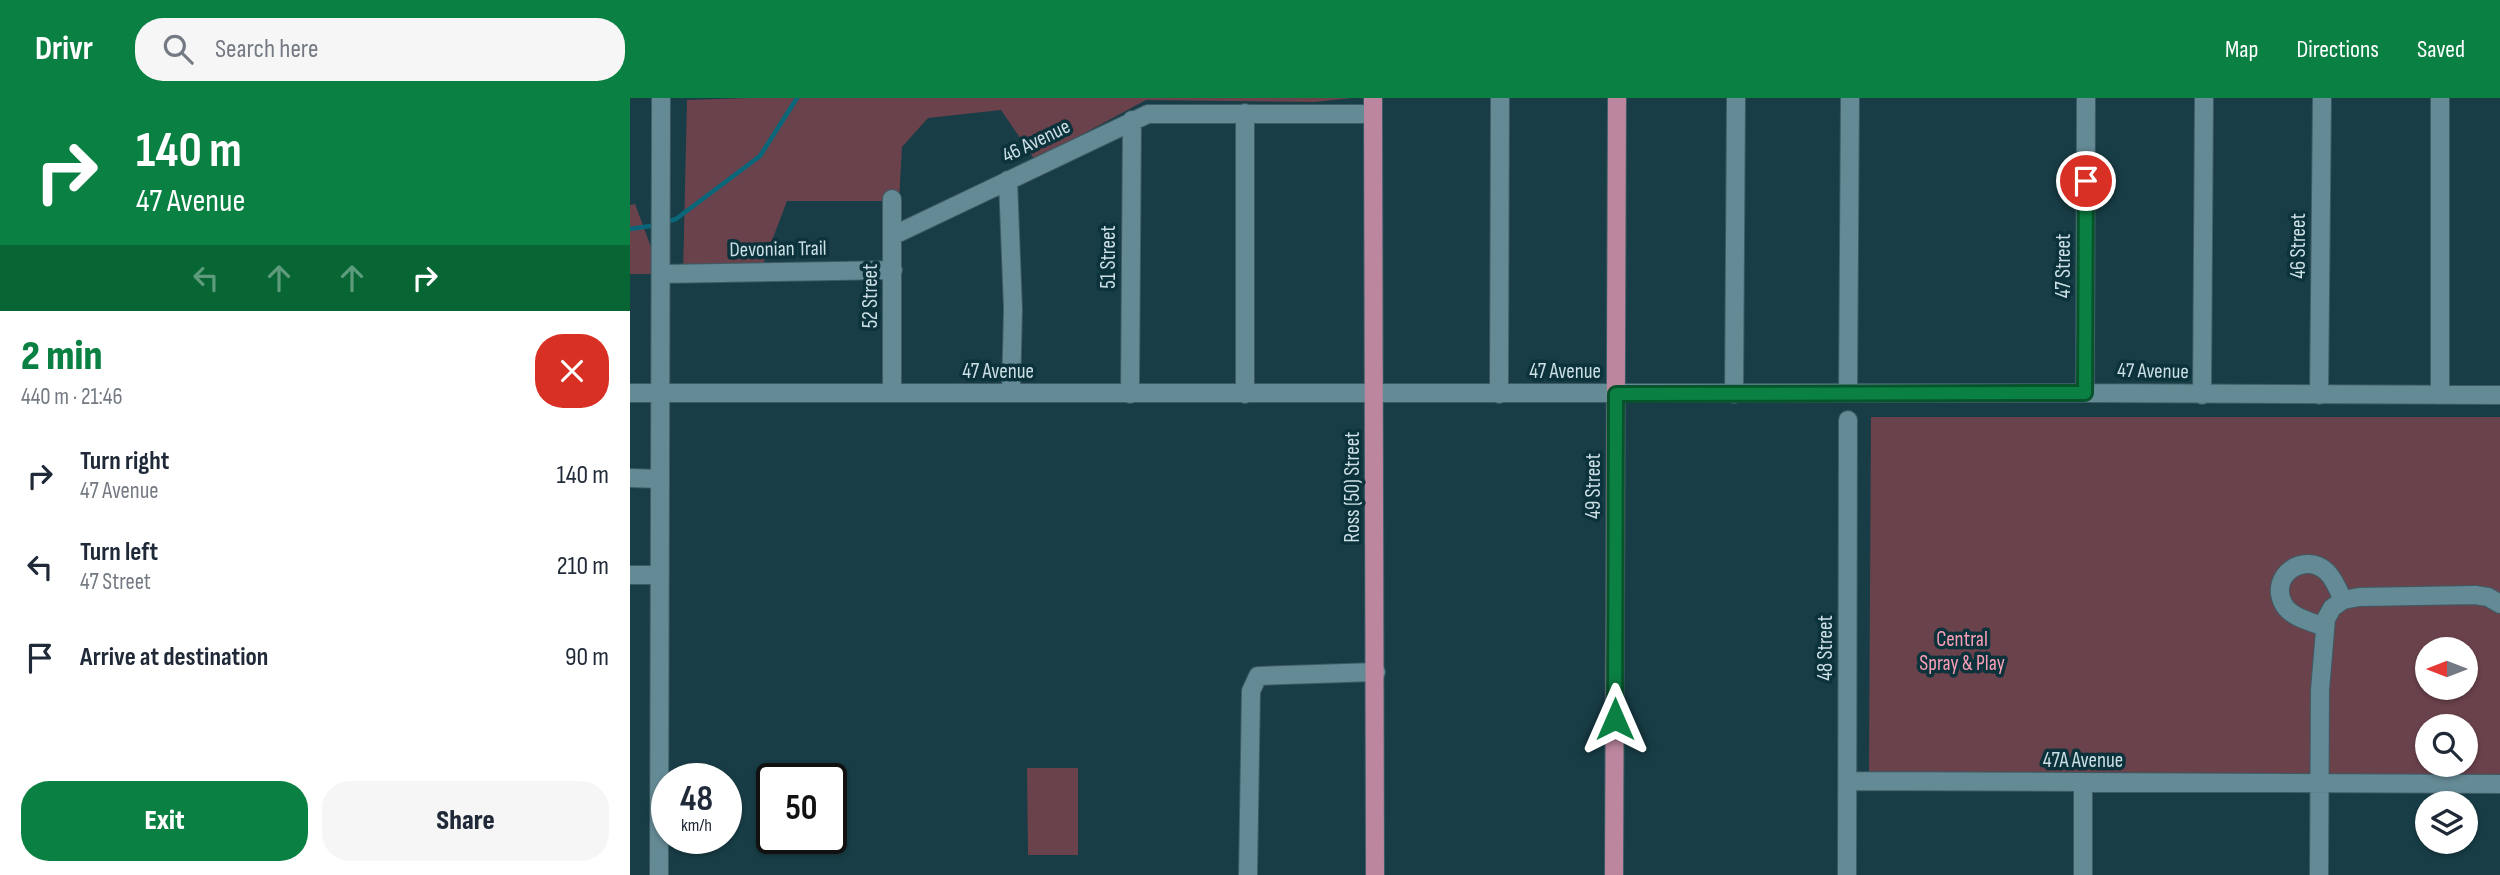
<!DOCTYPE html>
<html lang="en">
<head>
<meta charset="utf-8">
<style>
	body { margin:0; font-family:"Sofia Sans Condensed",sans-serif; background:#f6f6f7; color:#1f2937; height:100vh; display:flex; flex-direction:column; font-size:26px; white-space:nowrap }
	* { box-sizing:border-box; margin:0 }
	p { font-size:23px; color:#747a83 }
	.icon { flex:none; width:38px; height:38px; fill:none; stroke:currentColor; stroke-width:2; stroke-linecap:round; stroke-linejoin:round }
	.map { position:relative; flex:1; overflow:hidden }
	.drawer { display:flex; flex-direction:column; background:#fff; width:630px }
	.drawer>* { flex:none }
	.top-card { background:#0b8043; color:#fff; overflow:hidden }
	.needle { width:46px; rotate:270deg }
	.controls { position:absolute; left:1785px; top:539px; display:grid; gap:14px }
	.controls a { display:grid; place-items:center; width:63px; height:63px; border-radius:50%; background:#fff; box-shadow:0 2px 5px #0004; font-size:35px }
	.speed { position:absolute; left:21px; top:665px; display:flex; gap:14px; font-size:35px; font-weight:700; text-align:center }
	.speed>* { display:grid; place-content:center; width:91px; height:91px; border-radius:50%; background:#fff; box-shadow:0 2px 5px #0004; line-height:1 }
	.speed small { font-size:18px; font-weight:400 }
	.speed .limit { border:4px solid #111; border-radius:10px; background:#fff; color:#111 }
	.pin { position:absolute; display:grid; place-items:center; width:60px; height:60px; color:#fff; margin:-30px; border:4px solid #fff; border-radius:50%; box-shadow:0 2px 7px #0007 }
	.me { position:absolute; width:77px; margin:-38px; rotate:0deg; stroke-linejoin:round; filter:drop-shadow(0 0 5px #0008) }
	.turn { display:flex; align-items:center; gap:24px; height:147px; padding:0 21px; font-size:32px }
	.turn .icon { width:91px; height:91px; stroke-width:2.5 }
	.turn b { display:block; font-size:49px; line-height:60px }
	.lanes { display:flex; align-items:center; height:66px; padding:0 21px; background:#0003; justify-content:center; gap:35px; direction:ltr }
	.lanes .off { opacity:.35 }
	.round { display:grid; place-items:center; flex:none; width:74px; height:74px; border-radius:28px; background:#f6f6f7 }
	.headline { display:flex; align-items:center; justify-content:space-between; height:119px; padding:0 21px }
	h1 { font-size:42px; font-weight:800; line-height:52px; color:#0b8043 }
	.primary-button { display:flex; gap:14px; margin-top:auto; padding:14px 21px }
	.primary-button a { flex:1; height:80px; border-radius:28px; background:#0b8043; color:#fff; font-size:28px; font-weight:800; line-height:80px; text-align:center }
	.primary-button a+a { background:#f6f6f7; color:#1f2937 }
	ul { padding:0; list-style:none }
	li { display:flex; align-items:center; gap:21px; height:91px; padding:0 21px }
	li div { flex:1 }
	li b { display:block; font-size:26px }
	li em { font-style:normal }
	header { display:flex; align-items:center; gap:42px; box-sizing:border-box; height:98px; padding:0 35px; background:#0b8043; color:#fff }
	header strong { font-size:33px }
	nav { display:flex; gap:38px; margin-inline-start:auto; font-size:24px }
	.search { width:490px; height:63px; background:#f6f6f7; display:flex; align-items:center; gap:18px; box-sizing:border-box; padding:0 24px; border-radius:28px; color:#747a83; font-size:26px }
	main { display:flex; flex:1; min-height:0 }
	.map>svg:first-child { display:block }
</style>
</head>
<body>
<header>
<strong>Drivr</strong>
<div class="search"><svg class="icon" aria-label="search" viewBox="0 0 24 24"><circle cx="10" cy="10" r="6"/><path d="M15 15l6 6"/></svg>Search here</div>
<nav><a>Map</a><a>Directions</a><a>Saved</a></nav>
</header>
<main>
<section class="drawer">
<div class="top-card">
<div class="turn"><svg class="icon" aria-label="right" viewBox="0 0 24 24"><path d="M7 20v-9h11M14 6l5 5-5 5"/></svg><div><b>140 m</b>47 Avenue</div></div>
<div class="lanes"><svg class="icon off" aria-label="left" viewBox="0 0 24 24"><path d="M17 20v-9H6M10 6l-5 5 5 5"/></svg><svg class="icon off" aria-label="ahead" viewBox="0 0 24 24"><path d="M12 20V5M6 11l6-6 6 6"/></svg><svg class="icon off" aria-label="ahead" viewBox="0 0 24 24"><path d="M12 20V5M6 11l6-6 6 6"/></svg><svg class="icon" aria-label="right" viewBox="0 0 24 24"><path d="M7 20v-9h11M14 6l5 5-5 5"/></svg></div>
</div>
<div class="headline"><div><h1>2 min</h1><p>440 m · 21:46</p></div><a class="round" style="background:#d93025;color:#fff"><svg class="icon" aria-label="close" viewBox="0 0 24 24"><path d="M6 6l12 12M18 6L6 18"/></svg></a></div>
<ul>
<li><svg class="icon" aria-label="right" viewBox="0 0 24 24"><path d="M7 20v-9h11M14 6l5 5-5 5"/></svg><div><b>Turn right</b><p>47 Avenue</p></div><em>140 m</em></li>
<li><svg class="icon" aria-label="left" viewBox="0 0 24 24"><path d="M17 20v-9H6M10 6l-5 5 5 5"/></svg><div><b>Turn left</b><p>47 Street</p></div><em>210 m</em></li>
<li><svg class="icon" aria-label="arrive" viewBox="0 0 24 24"><path d="M6 21V4h12l-3 4 3 4H6"/></svg><div><b>Arrive at destination</b></div><em>90 m</em></li>
</ul>
<div class="primary-button"><a>Exit</a><a>Share</a></div>
</section>
<div class="map">
<svg width="1870" height="777" viewBox="0 0 1870 777">
	<rect width="100%" height="100%" fill="#183d46"/>
	<!-- green -->
	<path fill="#6a424c" fill-rule="evenodd" d="M119 0H722L685 4 516 2 405 62 371 12 298 20 272 49 269 103H157L133 166 53 179 57 2Z
		M5 106 31 176H0V107Z
		M1241 319H1870V677L1239 675ZM1797 551H1836V590H1797ZM1797 628H1836V667H1797Z
		M397 670H448V757H398Z"/>
	<g fill="none" stroke-linecap="round" stroke-linejoin="round">
		<!-- stream -->
		<path stroke="#0a677a" stroke-width="4.5" d="M36 124 46 121 130 58 167 0
			M0 131 27 127"/>
		<!-- minor casing -->
		<g stroke="#3d5b64" stroke-width="20">
			<path id="minor" d="M615 15V296
				M378 82 383 211 381 295
				M262 101V295
				M262 138 518 16H743
				M31 176 263 172
				M0 295H1455L1870 297
				M1218 295 1220 0
				M1455 295 1456 0
				M500 296 502 22
				M869 296 870 0
				M1104 296 1106 0
				M1572 297 1574 0
				M1689 297 1692 0
				M1810 297V0
				M0 380 30 381
				M0 477H30
				M1695 529C1682 524 1659 519 1653 505 1639 477 1675 453 1697 474 1704 481 1709 493 1713 502
				M1217 683 1870 686
				M1453 685V777
				M29 777 31 0
				M618 777 621 593 628 578 746 574
				M1217 777 1218 322
				M1689 777 1690 592 1696 521 1702 510 1713 502 1729 499 1845 497 1858 499 1870 506"/>
		</g>
		<!-- major casing -->
		<g stroke="#3d5b64" stroke-width="20">
			<path id="major" d="M743 0 745 777
				M984 777 987 0"/>
		</g>
		<!-- minor -->
		<use href="#minor" stroke="#648a95" stroke-width="18"/>
		<!-- major -->
		<use href="#major" stroke="#bc879e" stroke-width="18"/>
	</g>
	<g fill="none" stroke-linecap="round" stroke-linejoin="round">
		<!-- route casing -->
		<g stroke="#07532c" stroke-width="18">
			<path id="route" d="M985 621 986 296 1455 295 1456 83"/>
		</g>
		<!-- route -->
		<use href="#route" stroke="#0b8043" stroke-width="12"/>
	</g>
	<g text-anchor="middle" dominant-baseline="central" stroke-width="7" stroke-linejoin="round" paint-order="stroke">
		<!-- street labels -->
		<g font-size="21" fill="#ccdfe5" stroke="#0c323c">
			<text transform="translate(406 43) rotate(-26)">46 Avenue</text>
			<text transform="translate(1668 148) rotate(-90)">46 Street</text>
			<text transform="translate(148 151) rotate(-1)">Devonian Trail</text>
			<text transform="translate(478 159) rotate(-90)">51 Street</text>
			<text transform="translate(1433 168) rotate(-90)">47 Street</text>
			<text transform="translate(240 198) rotate(-90)">52 Street</text>
			<text x="368" y="273">47 Avenue</text>
			<text x="935" y="273">47 Avenue</text>
			<text transform="translate(1523 273) rotate(1)">47 Avenue</text>
			<text transform="translate(963 388) rotate(-90)">49 Street</text>
			<text transform="translate(722 389) rotate(-90)">Ross (50) Street</text>
			<text transform="translate(1195 550) rotate(-90)">48 Street</text>
			<text x="1453" y="662">47A Avenue</text>
		</g>
		<!-- park labels -->
		<g font-size="21" fill="#fb9fb6" stroke="#0c323c">
			<text x="1332" y="541">Central<tspan x="1332" dy="24">Spray &amp; Play</tspan></text>
		</g>
	</g>
</svg>
<div class="controls">
<a><svg class="needle" viewBox="-14 -14 28 28"><path d="M0-13l5 13h-10z" fill="#e53935"/><path d="M0 13l5-13h-10z" fill="#747a83"/></svg></a>
<a><svg class="icon" aria-label="search" viewBox="0 0 24 24"><circle cx="10" cy="10" r="6"/><path d="M15 15l6 6"/></svg></a>
<a><svg class="icon" aria-label="layers" viewBox="0 0 24 24"><path d="M12 4l9 5-9 5-9-5zM3 14l9 5 9-5"/></svg></a>
</div>
<div class="speed"><div>48<small>km/h</small></div><div class="limit">50</div></div>
<div class="pin" style="left:1456px;top:83px;background:#d93025"><svg class="icon" aria-label="arrive" viewBox="0 0 24 24"><path d="M6 21V4h12l-3 4 3 4H6"/></svg></div>
<svg class="me" style="left:985px;top:621px" viewBox="-20 -20 40 40"><path d="M0-17L14 15 0 8-14 15z" fill="#0b8043" stroke="#fff" stroke-width="4"/></svg>
</div>
</main>
</body>
</html>
